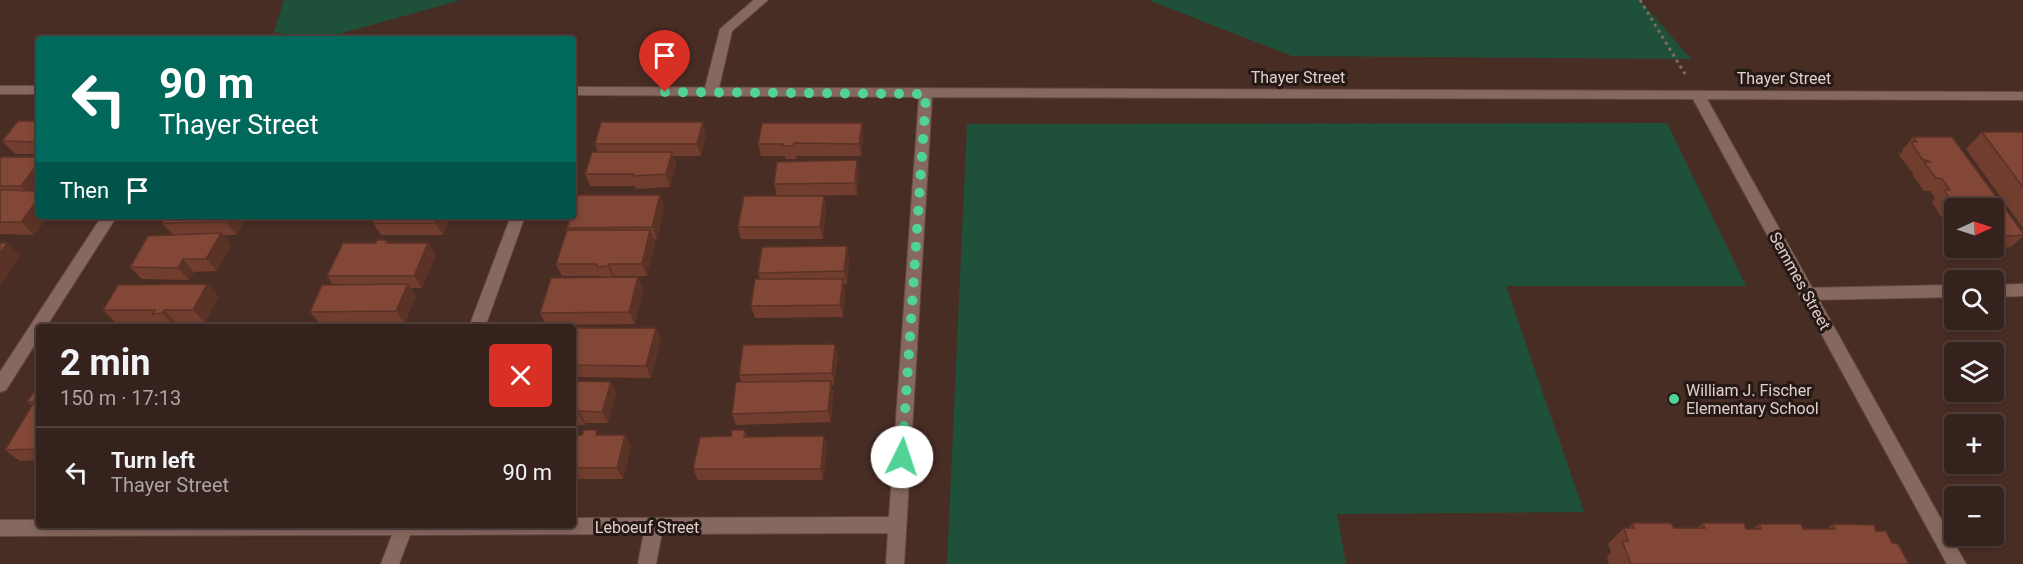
<!DOCTYPE html>
<html lang="en">
<head>
<meta charset="utf-8">
<style>
	body { margin:0; font-family:Roboto,sans-serif; background:#412f29; color:#f1f3f6; height:100vh; display:flex; flex-direction:column; font-size:22px; white-space:nowrap }
	* { box-sizing:border-box; margin:0 }
	p { font-size:20px; color:#aaa4a3 }
	.icon { flex:none; width:33px; height:33px; fill:none; stroke:currentColor; stroke-width:2; stroke-linecap:round; stroke-linejoin:round }
	.map { position:relative; flex:1; overflow:hidden }
	.side { position:absolute; left:36px; top:324px; width:540px; height:204px; display:flex; flex-direction:column; background:#36221c; border-radius:6px; box-shadow:0 3px 9px #0003,0 0 0 2px #503f3b }
	.side>* { flex:none }
	.guide { position:absolute; left:36px; top:36px; width:540px; height:183px; border-radius:6px; box-shadow:0 3px 9px #0003,0 0 0 2px #503f3b; background:#00695c; color:#fff; overflow:hidden }
	.needle { width:39px; rotate:87deg }
	.controls { position:absolute; left:1944px; top:198px; display:grid; gap:12px }
	.controls a { display:grid; place-items:center; width:60px; height:60px; border-radius:6px; background:#36221c; box-shadow:0 3px 9px #0003,0 0 0 2px #503f3b; font-size:30px }
	.pin { position:absolute; display:grid; place-items:center; width:51px; height:51px; color:#fff; margin:-62px -26px; border-radius:50% 50% 50% 0; rotate:-45deg; box-shadow:0 0 6px #0007 }
	.pin .icon { rotate:45deg }
	.me { position:absolute; width:66px; margin:-33px; rotate:4deg; stroke-linejoin:round; filter:drop-shadow(0 0 4px #0008) }
	.turn { display:flex; align-items:center; gap:21px; height:126px; padding:0 24px; font-size:27px }
	.turn .icon { width:78px; height:78px; stroke-width:2.5 }
	.turn b { display:block; font-size:42px; line-height:51px }
	.then { display:flex; align-items:center; height:57px; padding:0 24px; background:#0003; gap:12px; font-size:22px }
	.round { display:grid; place-items:center; flex:none; width:63px; height:63px; border-radius:6px; background:#412f29 }
	.head { display:flex; align-items:center; justify-content:space-between; height:102px; padding:0 24px }
	h1 { font-size:36px; font-weight:700; line-height:45px }
	ul { padding:0; list-style:none }
	li { display:flex; align-items:center; gap:18px; height:90px; padding:0 24px; border-top:2px solid #503f3b }
	li div { flex:1 }
	li b { display:block; font-size:22px }
	li em { font-style:normal }
	.map>svg:first-child { display:block }
</style>
</head>
<body>
<div class="map">
<svg width="2023" height="564" viewBox="0 0 2023 564">
	<rect width="100%" height="100%" fill="#482d25"/>
	<!-- green -->
	<path fill="#1f5039" d="M284 0H461L321 39H304L274 32Z
		M1148 0H1640L1691 59 1292 56Z
		M1667 123 1746 286H1506L1584 512 1337 514 1346 564H947L967 124Z"/>
	<g fill="none" stroke-linecap="round" stroke-linejoin="round">
		<!-- service casing -->
		<g stroke="#634c45" stroke-width="2">
			<path id="service" d="M754 0H768L732 31 718 92 716 95H706L704 92 720 29Z
				M2023 284V296L1994 297V285Z
				M1954 285V297L1807 300 1802 298 1799 294 1802 290 1807 288Z
				M654 519 660 521 663 527 656 564H638L645 527 648 521Z"/>
		</g>
		<!-- minor casing -->
		<g stroke="#634c45" stroke-width="2">
			<path id="minor" d="M0 86H39V94H0Z
				M573 87 2023 92V100L1707 99 1966 564H1947L1693 99 932 97 904 564H886L888 533 410 535 399 564H381L392 535 0 536V520H39V525H573V518L889 517 919 97 573 95Z
				M102 216H117L46 327H39V338L6 390 0 392V372Z
				M511 216H525L485 327H469Z"/>
		</g>
		<!-- path -->
		<path stroke="#816962" stroke-width="3" stroke-dasharray="3 4" stroke-linecap="butt" d="M1640 0 1685 74"/>
		<!-- service -->
		<use href="#service" fill="#87685f" fill-rule="evenodd"/>
		<!-- minor -->
		<use href="#minor" fill="#87685f" fill-rule="evenodd"/>
	</g>
	<!-- wall -->
	<path fill="#703d2e" d="M39 121V154H15L2 141Z
		M862 123 863 135 861 156H797L796 159H786L785 156H761L758 144Z
		M1982 132H2023V228L1966 149Z
		M706 135 701 156H673L676 165 670 187 636 189 635 186H590L585 174 598 152 595 144Z
		M1913 137 2023 233V236L2011 247 1976 250 1968 248H1994V208H1954V237L1945 223 1948 220H1943L1932 202 1935 198 1930 191H1924L1912 174 1914 173 1911 171 1899 155 1903 151 1902 150Z
		M0 157H39V216H48L34 235 0 234Z
		M857 160 859 173 857 195 777 196 774 184Z
		M660 195 664 207 657 239H654L655 242 647 276H614V277L643 289 635 324 546 325 540 313 602 277 601 276H562L556 264 568 230 567 228Z
		M824 196 826 208 823 239H741L738 227Z
		M247 216 236 235H222L231 245 217 271 194 272 189 280 142 279 130 267 173 235 162 223Z
		M375 216H450L443 235H381L373 223 376 217Z
		M387 240 389 243H428L436 255 422 288H411L416 296 405 323 320 324 310 312 333 285 327 276 376 243Z
		M847 246 849 258 847 284H844L845 291 843 317 755 318 751 306 760 279 758 273Z
		M207 284 218 296 205 322H176L174 325 164 326 161 322H115L103 310Z
		M573 328 661 340 651 378 573 377Z
		M838 356 834 385H831L833 393 831 422 736 425 732 414 741 382 739 375Z
		M573 381 611 382 616 393 608 423H586L585 425H573Z
		M39 391V460L20 461 5 450 32 406 27 402Z
		M745 430 747 437 824 436 827 447 823 480H698L693 469 731 436Z
		M573 435H625L631 446 623 479H573Z
		M1633 523 1674 528H1697L1703 523 1746 529H1753L1759 524 1803 529H1827L1833 524 1876 531 1892 543 1909 564H1609L1607 557 1611 552 1608 544 1624 528H1628Z"/>
	<!-- shaded-wall -->
	<path fill="#5b3226" d="M703 122 706 135 701 156 697 144Z
		M862 123 863 135 861 156 859 144Z
		M672 152 676 165 670 187 666 174Z
		M857 160 859 173 857 195 855 183Z
		M39 162V191L34 198 21 186Z
		M660 195 664 207 657 239 652 227Z
		M824 196 826 208 823 239 820 227Z
		M39 198V216H48L34 235 21 222Z
		M230 216H247L236 235 226 222Z
		M438 216H450L443 235 435 223Z
		M650 230 655 242 647 276 642 264Z
		M221 233 231 245 217 271 206 259Z
		M0 243 5 247 7 243 21 255 0 286Z
		M428 243 436 255 422 288 414 276Z
		M847 246 849 258 847 284 844 271Z
		M183 259 194 272 189 280 178 268Z
		M609 264 614 276V278L608 266Z
		M638 277 643 289 635 324 629 312Z
		M843 279 845 291 843 317 840 305Z
		M207 284 218 296 205 322 193 310Z
		M408 284 416 296 405 323 396 311Z
		M164 310 176 322 174 325 162 313Z
		M656 328 661 340 651 378 646 366Z
		M835 344 838 356 834 385 832 373Z
		M831 381 833 393 831 422 828 411Z
		M611 382 616 393 608 423 602 412Z
		M579 411 586 423 585 425 579 414Z
		M625 435 631 446 623 479 617 468Z
		M824 436 827 447 823 480 821 469Z"/>
	<!-- building -->
	<path fill="#824736" stroke="#5b3226" stroke-width="1.5" d="M18 121H39V142L2 141Z
		M601 122H703L697 144H595Z
		M762 123H862L859 144 794 143V146H783V144H758Z
		M1982 132H2023V187Z
		M1913 137H1952L2023 233V235L1994 237V208H1956L1944 190H1950L1942 179 1936 178 1924 162H1931L1922 159 1911 142H1917Z
		M592 152H672L666 174 631 176 633 174H585Z
		M0 157H39V162L21 186H0Z
		M857 160 855 183 774 184 777 162Z
		M0 190 39 191V198L21 222H0Z
		M578 195H660L652 227 567 228 571 216H573V210Z
		M744 196H824L820 227H738Z
		M166 216H230L226 222 162 223Z
		M376 216H438L435 223H373Z
		M567 230H650L642 264H609L608 266 597 267V264H556Z
		M221 233 206 259H183L178 268 130 267 148 236Z
		M377 240H387L386 243H428L414 276H327L343 243H376Z
		M0 243H7L0 254Z
		M847 246 844 271 758 273 762 247Z
		M638 277 629 312 540 313 551 278Z
		M755 279H843L840 305 751 306Z
		M207 284 193 310H164L162 313 152 314 155 310H103L118 285Z
		M408 284 396 311 310 312 322 285Z
		M573 328H656L646 366 573 365Z
		M835 344 832 373 739 375 743 345Z
		M573 381 611 382 602 412 579 411V414H573Z
		M831 381 828 411 732 414 736 382Z
		M34 391H39V449L5 450 34 402H27Z
		M584 430H597L596 435H625L617 468H573V435H582Z
		M732 430H745L744 437 824 436 821 469H693L700 437 731 436Z
		M1633 523H1671L1674 528H1705L1703 523H1744L1746 529H1761L1759 524H1801L1803 529H1835L1833 524 1874 525 1876 531H1886L1892 543 1898 544 1909 564H1631L1622 541H1628L1624 528H1634Z"/>
	<g fill="none" stroke-linecap="round" stroke-linejoin="round">
		<!-- route -->
		<path stroke="#51d398" stroke-width="10" stroke-dasharray="0 18" d="M665 92 926 94 902 457"/>
	</g>
	<!-- markers -->
	<circle fill="#51d398" stroke="#251915" stroke-width="2" cx="1674" cy="399" r="6"/>
	<g text-anchor="middle" dominant-baseline="central" stroke-width="6" stroke-linejoin="round" paint-order="stroke">
		<!-- street labels -->
		<g font-size="16" fill="#e1cec9" stroke="#251915">
			<text x="1298" y="77">Thayer Street</text>
			<text x="1784" y="78">Thayer Street</text>
			<text transform="translate(1800 281) rotate(61)">Semmes Street</text>
			<text x="647" y="527">Leboeuf Street</text>
		</g>
		<!-- poi labels -->
		<g font-size="16" fill="#e1cec9" stroke="#251915" text-anchor="start">
			<text x="1686" y="390">William J. Fischer<tspan x="1686" dy="18">Elementary School</tspan></text>
		</g>
	</g>
</svg>
<div class="controls">
<a><svg class="needle" viewBox="-14 -14 28 28"><path d="M0-13l5 13h-10z" fill="#e53935"/><path d="M0 13l5-13h-10z" fill="#aaa4a3"/></svg></a>
<a><svg class="icon" aria-label="search" viewBox="0 0 24 24"><circle cx="10" cy="10" r="6"/><path d="M15 15l6 6"/></svg></a>
<a><svg class="icon" aria-label="layers" viewBox="0 0 24 24"><path d="M12 4l9 5-9 5-9-5zM3 14l9 5 9-5"/></svg></a>
<a>+</a>
<a>−</a>
</div>
<div class="pin" style="left:665px;top:92px;background:#d93025"><svg class="icon" aria-label="arrive" viewBox="0 0 24 24"><path d="M6 21V4h12l-3 4 3 4H6"/></svg></div>
<svg class="me" style="left:902px;top:457px" viewBox="-20 -20 40 40"><circle r="19" fill="#fff"/><path d="M0-13L10 11 0 6-10 11z" fill="#51d398"/></svg>
<div class="guide">
<div class="turn"><svg class="icon" aria-label="left" viewBox="0 0 24 24"><path d="M17 20v-9H6M10 6l-5 5 5 5"/></svg><div><b>90 m</b>Thayer Street</div></div>
<div class="then">Then<svg class="icon" aria-label="arrive" viewBox="0 0 24 24"><path d="M6 21V4h12l-3 4 3 4H6"/></svg></div>
</div>
<section class="side">
<div class="head"><div><h1>2 min</h1><p>150 m · 17:13</p></div><a class="round" style="background:#d93025;color:#fff"><svg class="icon" aria-label="close" viewBox="0 0 24 24"><path d="M6 6l12 12M18 6L6 18"/></svg></a></div>
<ul>
<li><svg class="icon" aria-label="left" viewBox="0 0 24 24"><path d="M17 20v-9H6M10 6l-5 5 5 5"/></svg><div><b>Turn left</b><p>Thayer Street</p></div><em>90 m</em></li>
</ul>
</section>
</div>
</body>
</html>
